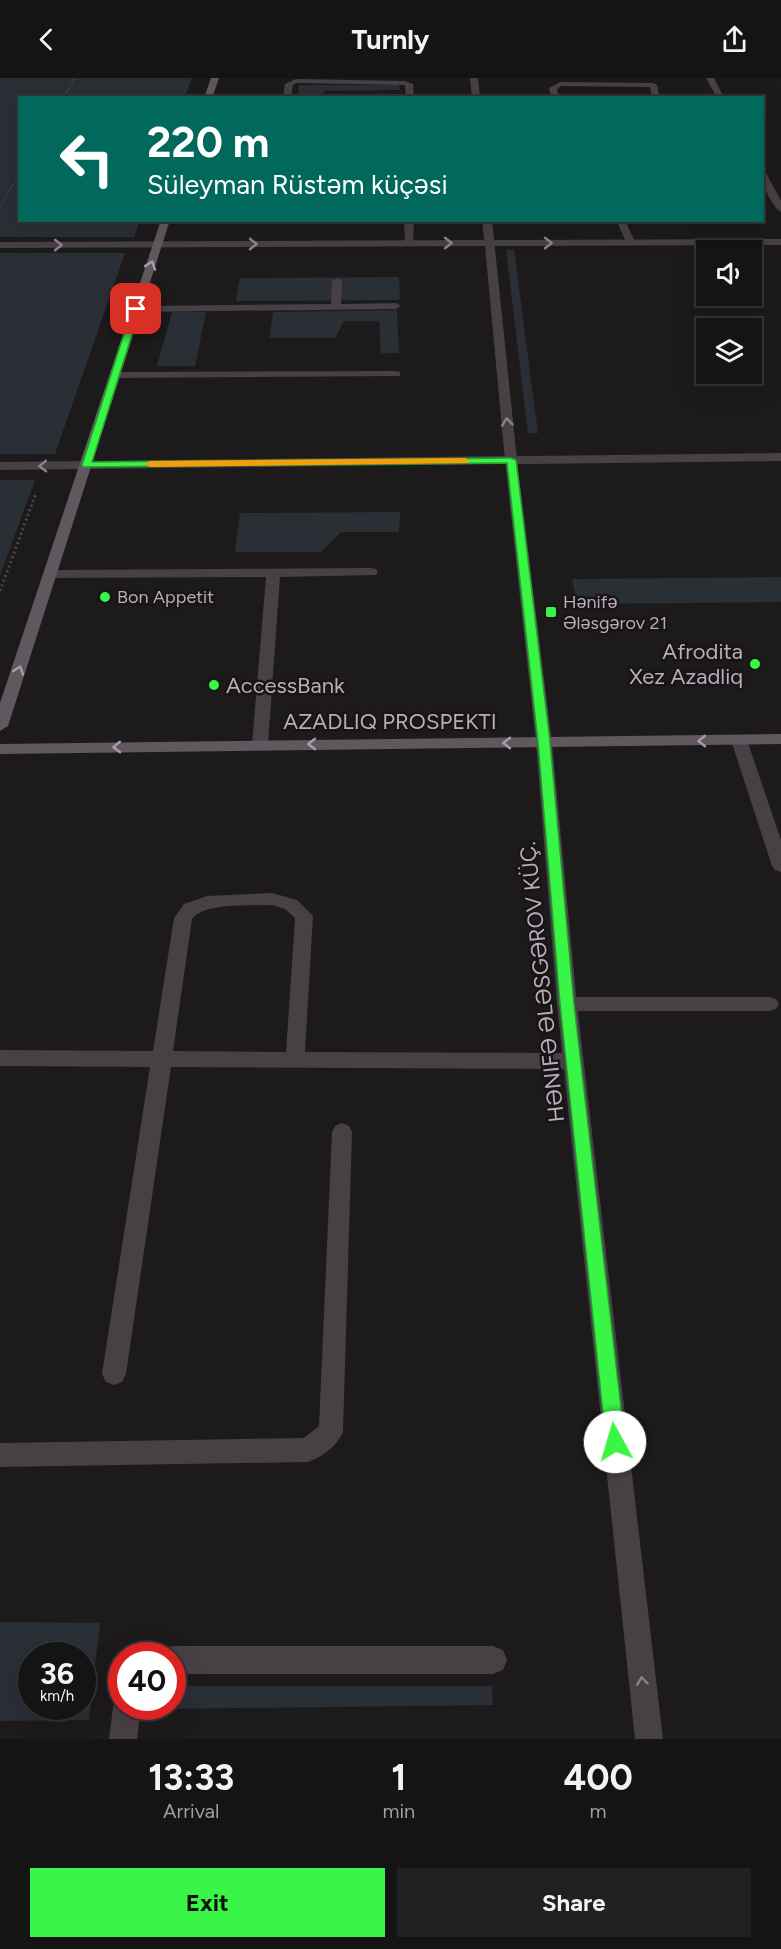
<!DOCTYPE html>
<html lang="en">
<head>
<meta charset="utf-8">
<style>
	body { margin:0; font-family:Figtree,sans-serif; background:#222122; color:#f1f3f6; height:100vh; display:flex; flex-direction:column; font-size:22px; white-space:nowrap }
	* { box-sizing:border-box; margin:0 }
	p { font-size:20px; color:#9d9ea0 }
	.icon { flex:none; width:33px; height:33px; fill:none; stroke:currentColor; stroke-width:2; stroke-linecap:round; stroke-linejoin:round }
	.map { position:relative; height:1661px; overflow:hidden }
	.details { display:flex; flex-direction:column; background:#151414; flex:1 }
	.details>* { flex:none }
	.banner { position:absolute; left:18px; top:18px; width:746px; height:126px; border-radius:0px; box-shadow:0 6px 24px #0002,0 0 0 2px #343334; background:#00695c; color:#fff; overflow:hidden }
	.tools { position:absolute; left:696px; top:162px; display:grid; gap:12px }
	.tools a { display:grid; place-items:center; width:66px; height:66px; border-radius:0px; background:#151414; box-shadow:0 6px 24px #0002,0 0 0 2px #343334; font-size:30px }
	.speed { position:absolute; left:18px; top:1564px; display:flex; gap:12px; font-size:30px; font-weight:700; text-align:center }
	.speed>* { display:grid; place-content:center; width:78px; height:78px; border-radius:50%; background:#151414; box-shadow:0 6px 24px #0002,0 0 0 2px #343334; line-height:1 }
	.speed small { font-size:15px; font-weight:400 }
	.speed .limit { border:9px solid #d22; background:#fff; color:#111 }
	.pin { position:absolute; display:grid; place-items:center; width:51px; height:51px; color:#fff; margin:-26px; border-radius:12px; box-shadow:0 3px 9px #0006 }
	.me { position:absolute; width:66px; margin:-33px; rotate:354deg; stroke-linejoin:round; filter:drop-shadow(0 0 4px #0008) }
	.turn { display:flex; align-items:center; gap:21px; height:126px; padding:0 30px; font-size:27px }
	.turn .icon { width:78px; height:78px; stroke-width:2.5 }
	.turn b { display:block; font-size:42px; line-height:51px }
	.eta { display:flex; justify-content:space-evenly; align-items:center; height:102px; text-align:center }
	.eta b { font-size:36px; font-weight:700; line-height:42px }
	.primary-button { display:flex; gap:12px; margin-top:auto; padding:12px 30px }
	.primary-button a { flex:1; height:69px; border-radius:0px; background:#39f546; color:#111; font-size:24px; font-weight:700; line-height:69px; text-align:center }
	.primary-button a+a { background:#222122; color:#f1f3f6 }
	header { display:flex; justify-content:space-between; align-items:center; height:78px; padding:0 30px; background:#151414; font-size:27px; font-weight:700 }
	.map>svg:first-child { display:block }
</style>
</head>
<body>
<header><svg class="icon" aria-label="back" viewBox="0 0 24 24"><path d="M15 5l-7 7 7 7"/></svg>Turnly<svg class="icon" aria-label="share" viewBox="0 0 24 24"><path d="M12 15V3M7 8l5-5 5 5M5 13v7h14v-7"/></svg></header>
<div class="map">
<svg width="781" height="1661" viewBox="0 0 781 1661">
	<rect width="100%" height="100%" fill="#1c1a1b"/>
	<!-- green -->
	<path fill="#2a2e35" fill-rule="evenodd" d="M0 0H192L185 19 20 20V142L140 143 134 159H0Z
		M299 7H399L400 12 324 13 323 19 297 20Z
		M506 172H514L538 355H528Z
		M0 175H125L55 376H0Z
		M399 199 400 222 236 223 240 200Z
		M397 232 399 275H381L379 243H344L335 260H269L273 234Z
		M172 234H206L195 288H157Z
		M0 402H35L0 498Z
		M400 434 399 454H341L321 474H235L240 435Z
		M781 499V524L577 526 572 501Z
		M0 1544 100 1545 89 1642 0 1643ZM32 1578H82V1629H32Z
		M173 1608H492L493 1627 163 1631V1629H172Z"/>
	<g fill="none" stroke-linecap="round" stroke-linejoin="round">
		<!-- path-far1 -->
		<path stroke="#4e454d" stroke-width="1.5" stroke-dasharray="1.5 2" stroke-linecap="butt" d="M63 20 75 0
			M0 129 20 95"/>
		<!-- path -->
		<path stroke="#4e454d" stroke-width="3" stroke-dasharray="2 3" stroke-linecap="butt" d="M0 513 36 415"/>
		<!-- service -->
		<path fill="#474045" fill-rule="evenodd" d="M296 1 405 3 413 6 414 20H406L405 7 297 5 293 7 291 20H283L285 6Z
			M560 4 653 5 657 7 660 20H652L650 9 561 8 557 11 559 20H551L549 10Z
			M404 142H414L413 167 405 165Z
			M616 142H625L635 164 633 166H627Z
			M337 200 342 203 341 226 396 225 401 228 396 231 136 234 131 231 136 228 331 226 332 203Z
			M396 293 400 294V298L116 300 110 297 116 294Z
			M371 490 376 491 378 494 376 497 280 499 268 666 260 671 252 666 266 499 51 500 44 496 51 492Z
			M739 657 747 662 781 762V794L775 792 772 788 731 662Z
			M272 815 297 822 313 838 305 974 573 975 580 977 583 983 580 989 573 991 171 989 126 1296 122 1304 114 1307 106 1304 102 1296 150 989 0 988V972L153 973 174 840 184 826 207 818ZM272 827 285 831 295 840 286 974 173 973 192 841C204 824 252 828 272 827Z
			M567 919H769L776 921 779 926 776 931 769 933H567L560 931 557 926 560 921Z
			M342 1045 349 1048 352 1054 343 1354C337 1368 322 1379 308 1384L0 1389V1365L304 1360 319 1348 332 1054 335 1048Z
			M172 1568H493L503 1572 507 1582 503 1592 493 1596H172V1578H160L162 1572Z
			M122 1617V1629H141L137 1661H109L113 1629 117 1619Z"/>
		<!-- minor -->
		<path fill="#474045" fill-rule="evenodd" d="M706 0H714L724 20H717Z
			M762 92 766 95 781 123V134C770 127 762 105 762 92Z
			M781 161V167L489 168 484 165 489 162Z
			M781 375V383L0 392V384Z"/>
		<!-- tertiary -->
		<path fill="#474045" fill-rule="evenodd" d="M470 0H478L480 20H472Z
			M482 142H492L517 382 552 665 577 926 663 1661H635L557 926 536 665 505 382 485 168 0 170V164L484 162Z"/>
		<!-- primary -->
		<path fill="#61575f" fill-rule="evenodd" d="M211 0H219L212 20H204Z
			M161 142H170L8 648 0 653V625Z
			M781 656V666L0 676V666Z"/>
	</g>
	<!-- one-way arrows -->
	<defs><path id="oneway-chevron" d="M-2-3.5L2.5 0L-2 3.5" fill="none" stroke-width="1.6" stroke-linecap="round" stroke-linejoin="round" transform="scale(1.5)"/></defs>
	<g stroke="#8d818c">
		<use href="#oneway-chevron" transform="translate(448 165)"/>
		<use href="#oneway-chevron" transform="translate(548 165)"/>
		<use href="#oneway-chevron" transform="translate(253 166)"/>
		<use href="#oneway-chevron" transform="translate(58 167)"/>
		<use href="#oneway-chevron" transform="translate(507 344) rotate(-96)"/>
		<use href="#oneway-chevron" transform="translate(43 388) rotate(179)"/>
		<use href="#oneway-chevron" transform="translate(642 1603) rotate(-97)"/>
	</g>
	<g stroke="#aa9ba9">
		<use href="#oneway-chevron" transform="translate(151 187) rotate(-71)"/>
		<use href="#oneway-chevron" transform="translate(19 592) rotate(-72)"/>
		<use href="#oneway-chevron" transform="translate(702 663) rotate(179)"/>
		<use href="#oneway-chevron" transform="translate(507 665) rotate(180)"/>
		<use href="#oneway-chevron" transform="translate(312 666) rotate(180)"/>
		<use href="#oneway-chevron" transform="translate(117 669) rotate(179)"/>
	</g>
	<!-- route -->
	<path fill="#39f546" stroke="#259f2e" stroke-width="1.5" d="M136 229 140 231 92 384 511 380 516 382 550 664 574 926 625 1364 622 1371 615 1373 609 1371 606 1364 560 926 538 664 507 385 83 389 82 387 132 231Z"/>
	<!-- slow -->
	<path fill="#f59e0b" d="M465 380 470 383 468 385 150 389 145 386 150 383Z"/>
	<!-- markers -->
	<g fill="#39f546" stroke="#171516" stroke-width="2">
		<circle cx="105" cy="519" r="6"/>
		<rect x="545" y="528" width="12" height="12" rx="3"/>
		<circle cx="755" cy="586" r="6"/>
		<circle cx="214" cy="607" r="6"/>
	</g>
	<g text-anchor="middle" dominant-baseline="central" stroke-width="5" stroke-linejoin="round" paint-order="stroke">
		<!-- far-poi labels -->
		<g font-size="18" fill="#bcacbb" stroke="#171516" text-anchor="start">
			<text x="117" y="519">Bon Appetit</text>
			<text x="563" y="524">Hənifə<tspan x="563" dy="21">Ələsgərov 21</tspan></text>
		</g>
		<!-- poi labels -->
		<g font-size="22" fill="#bcacbb" stroke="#171516" text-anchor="end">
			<text x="743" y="573">Afrodita<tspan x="743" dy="25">Xez Azadliq</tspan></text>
			<text x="226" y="607" text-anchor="start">AccessBank</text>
		</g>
		<!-- street labels -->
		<g font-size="22" fill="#bcacbb" stroke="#171516">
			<text x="390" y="643">AZADLIQ PROSPEKTI</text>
			<text transform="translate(542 904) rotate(-96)">HƏNIFƏ ƏLƏSGƏROV KÜÇ.</text>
		</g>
	</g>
</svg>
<div class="tools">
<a><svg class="icon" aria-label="sound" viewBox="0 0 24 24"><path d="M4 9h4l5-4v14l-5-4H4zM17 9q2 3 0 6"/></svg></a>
<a><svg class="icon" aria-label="layers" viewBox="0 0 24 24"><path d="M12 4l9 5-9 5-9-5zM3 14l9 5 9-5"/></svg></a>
</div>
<div class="speed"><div>36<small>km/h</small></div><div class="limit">40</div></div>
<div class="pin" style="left:136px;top:231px;background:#d93025"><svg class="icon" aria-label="arrive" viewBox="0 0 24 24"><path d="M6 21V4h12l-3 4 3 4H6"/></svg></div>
<svg class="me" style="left:615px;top:1364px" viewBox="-20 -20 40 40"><circle r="19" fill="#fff"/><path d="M0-13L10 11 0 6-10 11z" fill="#39f546"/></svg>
<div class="banner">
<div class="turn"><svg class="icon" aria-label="left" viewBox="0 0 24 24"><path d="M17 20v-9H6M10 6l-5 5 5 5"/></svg><div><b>220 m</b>Süleyman Rüstəm küçəsi</div></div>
</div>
</div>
<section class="details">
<div class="eta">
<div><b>13:33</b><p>Arrival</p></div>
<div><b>1</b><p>min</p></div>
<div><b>400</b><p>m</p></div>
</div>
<div class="primary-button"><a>Exit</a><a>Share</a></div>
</section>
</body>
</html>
